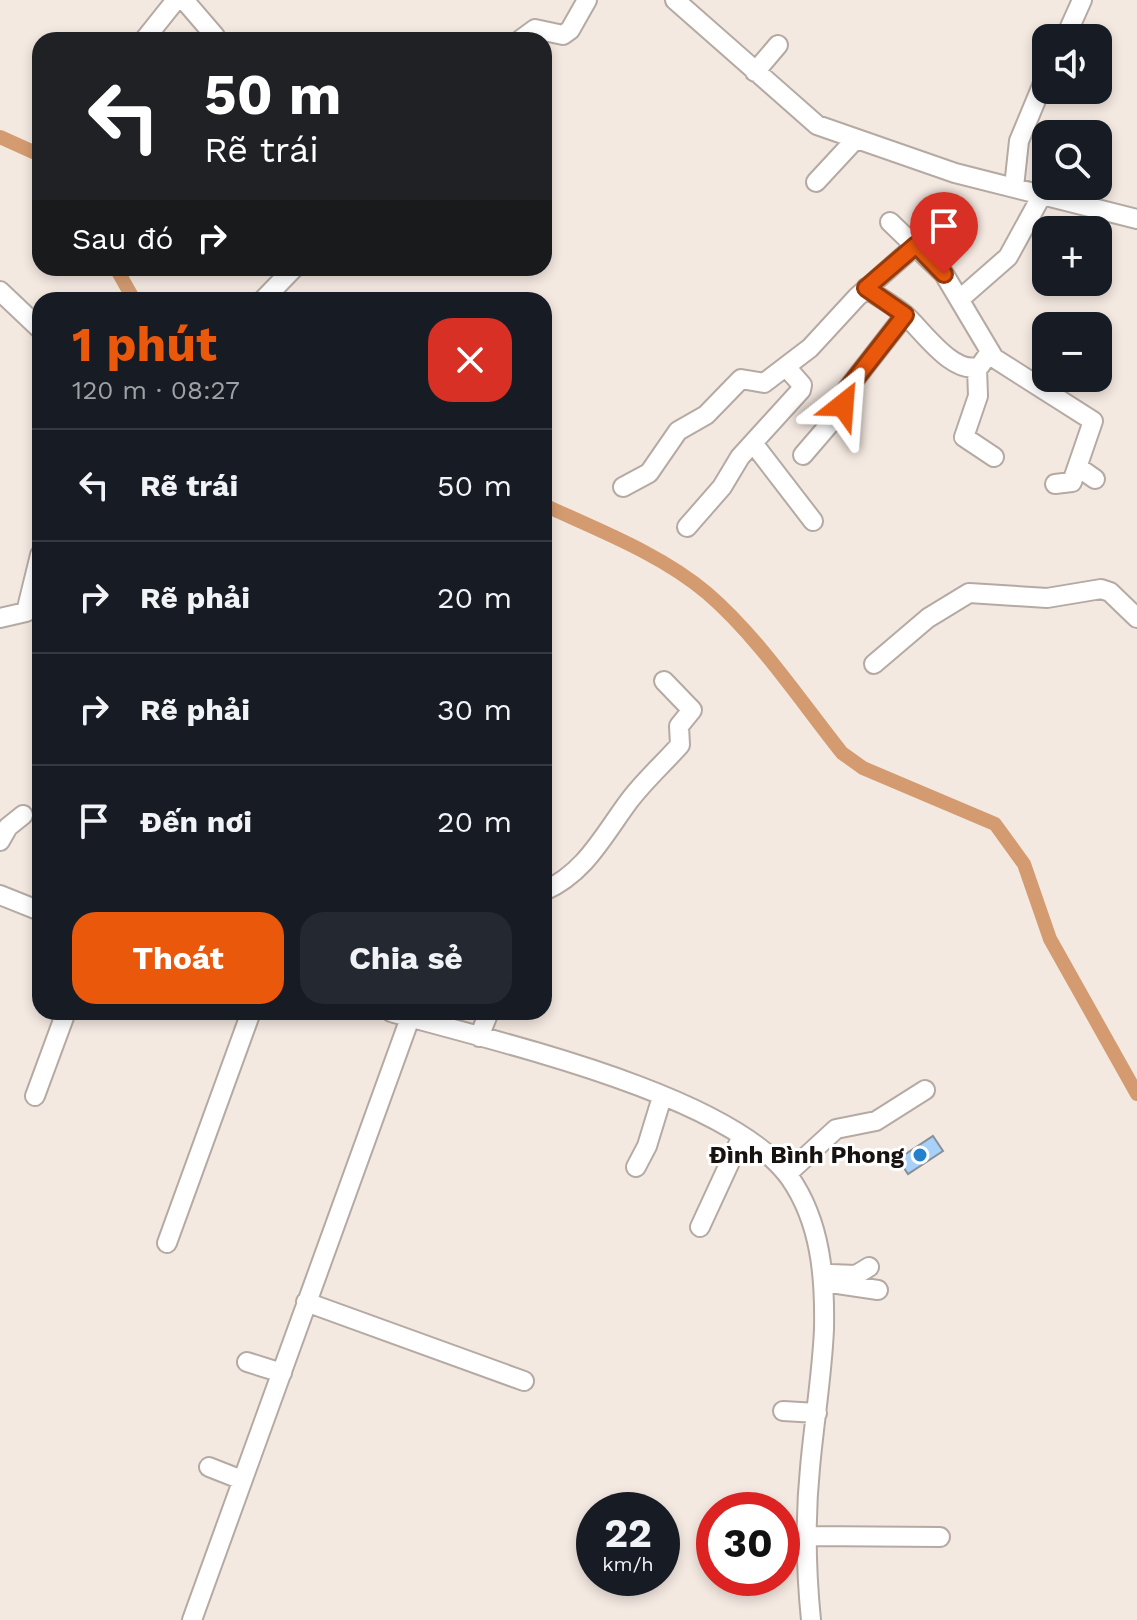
<!DOCTYPE html>
<html lang="vi">
<head>
<meta charset="utf-8">
<style>
	body { margin:0; font-family:"Work Sans",sans-serif; background:#242831; color:#f1f3f6; height:100vh; display:flex; flex-direction:column; font-size:30px; white-space:nowrap }
	* { box-sizing:border-box; margin:0 }
	p { font-size:26px; color:#9ea1a6 }
	.icon { flex:none; width:44px; height:44px; fill:none; stroke:currentColor; stroke-width:2; stroke-linecap:round; stroke-linejoin:round }
	.map { position:relative; flex:1; overflow:hidden }
	.side { position:absolute; left:32px; top:292px; width:520px; height:728px; display:flex; flex-direction:column; background:#171b24; border-radius:24px; box-shadow:0 4px 12px #0003 }
	.side>* { flex:none }
	.top-card { position:absolute; left:32px; top:32px; width:520px; height:244px; border-radius:24px; box-shadow:0 4px 12px #0003; background:#202124; color:#fff; overflow:hidden }
	.controls { position:absolute; left:1032px; top:24px; display:grid; gap:16px }
	.controls a { display:grid; place-items:center; width:80px; height:80px; border-radius:16px; background:#171b24; box-shadow:0 4px 12px #0003; font-size:40px }
	.speed { position:absolute; left:576px; top:1492px; display:flex; gap:16px; font-size:40px; font-weight:700; text-align:center }
	.speed>* { display:grid; place-content:center; width:104px; height:104px; border-radius:50%; background:#171b24; box-shadow:0 4px 12px #0003; line-height:1 }
	.speed small { font-size:20px; font-weight:400 }
	.speed .limit { border:12px solid #d22; background:#fff; color:#111 }
	.pin { position:absolute; display:grid; place-items:center; width:68px; height:68px; color:#fff; margin:-82px -34px; border-radius:50% 50% 50% 0; rotate:-45deg; box-shadow:0 0 8px #0007 }
	.pin .icon { rotate:45deg }
	.me { position:absolute; width:88px; margin:-44px; rotate:28deg; stroke-linejoin:round; filter:drop-shadow(0 0 6px #0008) }
	.turn { display:flex; align-items:center; gap:28px; height:168px; padding:0 40px; font-size:36px }
	.turn .icon { width:104px; height:104px; stroke-width:2.5 }
	.turn b { display:block; font-size:56px; line-height:68px }
	.then { display:flex; align-items:center; height:76px; padding:0 40px; background:#0003; gap:16px; font-size:30px }
	.round { display:grid; place-items:center; flex:none; width:84px; height:84px; border-radius:24px; background:#242831 }
	.headline { display:flex; align-items:center; justify-content:space-between; height:136px; padding:0 40px }
	h1 { font-size:48px; font-weight:700; line-height:60px; color:#ea580c }
	.primary-button { display:flex; gap:16px; margin-top:auto; padding:16px 40px }
	.primary-button a { flex:1; height:92px; border-radius:24px; background:#ea580c; color:#fff; font-size:32px; font-weight:700; line-height:92px; text-align:center }
	.primary-button a+a { background:#242831; color:#f1f3f6 }
	ul { padding:0; list-style:none }
	li { display:flex; align-items:center; gap:24px; height:112px; padding:0 40px; border-top:2px solid #363941 }
	li div { flex:1 }
	li b { display:block; font-size:30px }
	li em { font-style:normal }
	.map>svg:first-child { display:block }
</style>
</head>
<body>
<div class="map">
<svg width="1137" height="1620" viewBox="0 0 1137 1620">
	<rect width="100%" height="100%" fill="#f4e9e1"/>
	<g fill="none" stroke-linecap="round" stroke-linejoin="round">
		<!-- canal -->
		<path stroke="#d49b70" stroke-width="14" d="M0 137 40 155
			M116 268 134 300
			M544 505C598 530 661 554 707 593 759 638 799 699 842 753L863 768 995 824 1024 864 1050 939 1137 1094"/>
	</g>
	<!-- building -->
	<path fill="#a8d1f9" stroke="#889099" stroke-width="2" d="M933 1136 943 1151 908 1174 898 1159Z"/>
	<g fill="none" stroke-linecap="round" stroke-linejoin="round">
		<!-- minor casing -->
		<g stroke="#b5aaa3" stroke-width="22">
			<path id="minor" d="M184 0 215 36
				M675 0 817 125 955 173 1137 219
				M1065 38 1082 0
				M144 40 176 0
				M520 40 535 29 563 35 570 30 587 0
				M755 72 778 45
				M816 182 854 141
				M1014 187 1019 141 1046 76
				M890 222 944 274 994 358 1093 421 1072 482 1055 484
				M866 288C878 297 892 304 904 314 921 328 953 377 980 366L989 353
				M0 291 40 329
				M960 299 1008 257 1042 195
				M263 300 294 268
				M977 368 978 396 964 437 994 457
				M753 443 813 521
				M803 455 840 412 845 392 905 315
				M1078 467 1095 479
				M623 487 649 473 678 431 706 415 741 379 764 383 810 348 857 297 916 245
				M687 527 722 487 740 457 801 390 802 385 787 368
				M0 618 26 612 40 555
				M874 664 928 618 969 593 1047 598 1101 589 1110 592 1137 618
				M0 841 8 827 23 815
				M544 891C585 873 603 836 629 801 644 781 663 764 680 745L679 726 692 710 664 681
				M0 895 40 911
				M391 1012C492 1041 729 1093 790 1178 821 1223 825 1277 824 1329 822 1376 814 1422 810 1468 805 1518 806 1570 811 1620
				M479 1037 489 1012
				M35 1096 66 1012
				M636 1167 647 1146 662 1097
				M787 1174 836 1129 876 1121 925 1090
				M700 1227 742 1136
				M167 1243 251 1012
				M831 1274 856 1275 869 1267
				M824 1282 878 1290
				M306 1302 524 1381
				M247 1362 282 1373
				M783 1411 817 1413
				M209 1467 242 1480
				M808 1536 940 1537
				M192 1620 410 1018"/>
		</g>
		<!-- minor -->
		<use href="#minor" stroke="#fff" stroke-width="18"/>
	</g>
	<g fill="none" stroke-linecap="round" stroke-linejoin="round">
		<!-- route casing -->
		<g stroke="#983908" stroke-width="20">
			<path id="route" d="M843 405 845 392 905 315 866 288 916 245 944 274"/>
		</g>
		<!-- route -->
		<use href="#route" stroke="#ea580c" stroke-width="14"/>
	</g>
	<!-- markers -->
	<circle fill="#2280cc" stroke="#fff" stroke-width="3" cx="920" cy="1155" r="8"/>
	<g text-anchor="middle" dominant-baseline="central" stroke-width="6" stroke-linejoin="round" paint-order="stroke">
		<!-- poi labels -->
		<g font-size="24" font-weight="bold" fill="#171310" stroke="#fff" text-anchor="end">
			<text x="904" y="1155">Đình Bình Phong</text>
		</g>
	</g>
</svg>
<div class="controls">
<a><svg class="icon" aria-label="sound" viewBox="0 0 24 24"><path d="M4 9h4l5-4v14l-5-4H4zM17 9q2 3 0 6"/></svg></a>
<a><svg class="icon" aria-label="search" viewBox="0 0 24 24"><circle cx="10" cy="10" r="6"/><path d="M15 15l6 6"/></svg></a>
<a>+</a>
<a>−</a>
</div>
<div class="speed"><div>22<small>km/h</small></div><div class="limit">30</div></div>
<div class="pin" style="left:944px;top:274px;background:#d93025"><svg class="icon" aria-label="arrive" viewBox="0 0 24 24"><path d="M6 21V4h12l-3 4 3 4H6"/></svg></div>
<svg class="me" style="left:843px;top:405px" viewBox="-20 -20 40 40"><path d="M0-17L14 15 0 8-14 15z" fill="#ea580c" stroke="#fff" stroke-width="4"/></svg>
<div class="top-card">
<div class="turn"><svg class="icon" aria-label="left" viewBox="0 0 24 24"><path d="M17 20v-9H6M10 6l-5 5 5 5"/></svg><div><b>50 m</b>Rẽ trái</div></div>
<div class="then">Sau đó<svg class="icon" aria-label="right" viewBox="0 0 24 24"><path d="M7 20v-9h11M14 6l5 5-5 5"/></svg></div>
</div>
<section class="side">
<div class="headline"><div><h1>1 phút</h1><p>120 m · 08:27</p></div><a class="round" style="background:#d93025;color:#fff"><svg class="icon" aria-label="close" viewBox="0 0 24 24"><path d="M6 6l12 12M18 6L6 18"/></svg></a></div>
<ul>
<li><svg class="icon" aria-label="left" viewBox="0 0 24 24"><path d="M17 20v-9H6M10 6l-5 5 5 5"/></svg><div><b>Rẽ trái</b></div><em>50 m</em></li>
<li><svg class="icon" aria-label="right" viewBox="0 0 24 24"><path d="M7 20v-9h11M14 6l5 5-5 5"/></svg><div><b>Rẽ phải</b></div><em>20 m</em></li>
<li><svg class="icon" aria-label="right" viewBox="0 0 24 24"><path d="M7 20v-9h11M14 6l5 5-5 5"/></svg><div><b>Rẽ phải</b></div><em>30 m</em></li>
<li><svg class="icon" aria-label="arrive" viewBox="0 0 24 24"><path d="M6 21V4h12l-3 4 3 4H6"/></svg><div><b>Đến nơi</b></div><em>20 m</em></li>
</ul>
<div class="primary-button"><a>Thoát</a><a>Chia sẻ</a></div>
</section>
</div>
</body>
</html>
